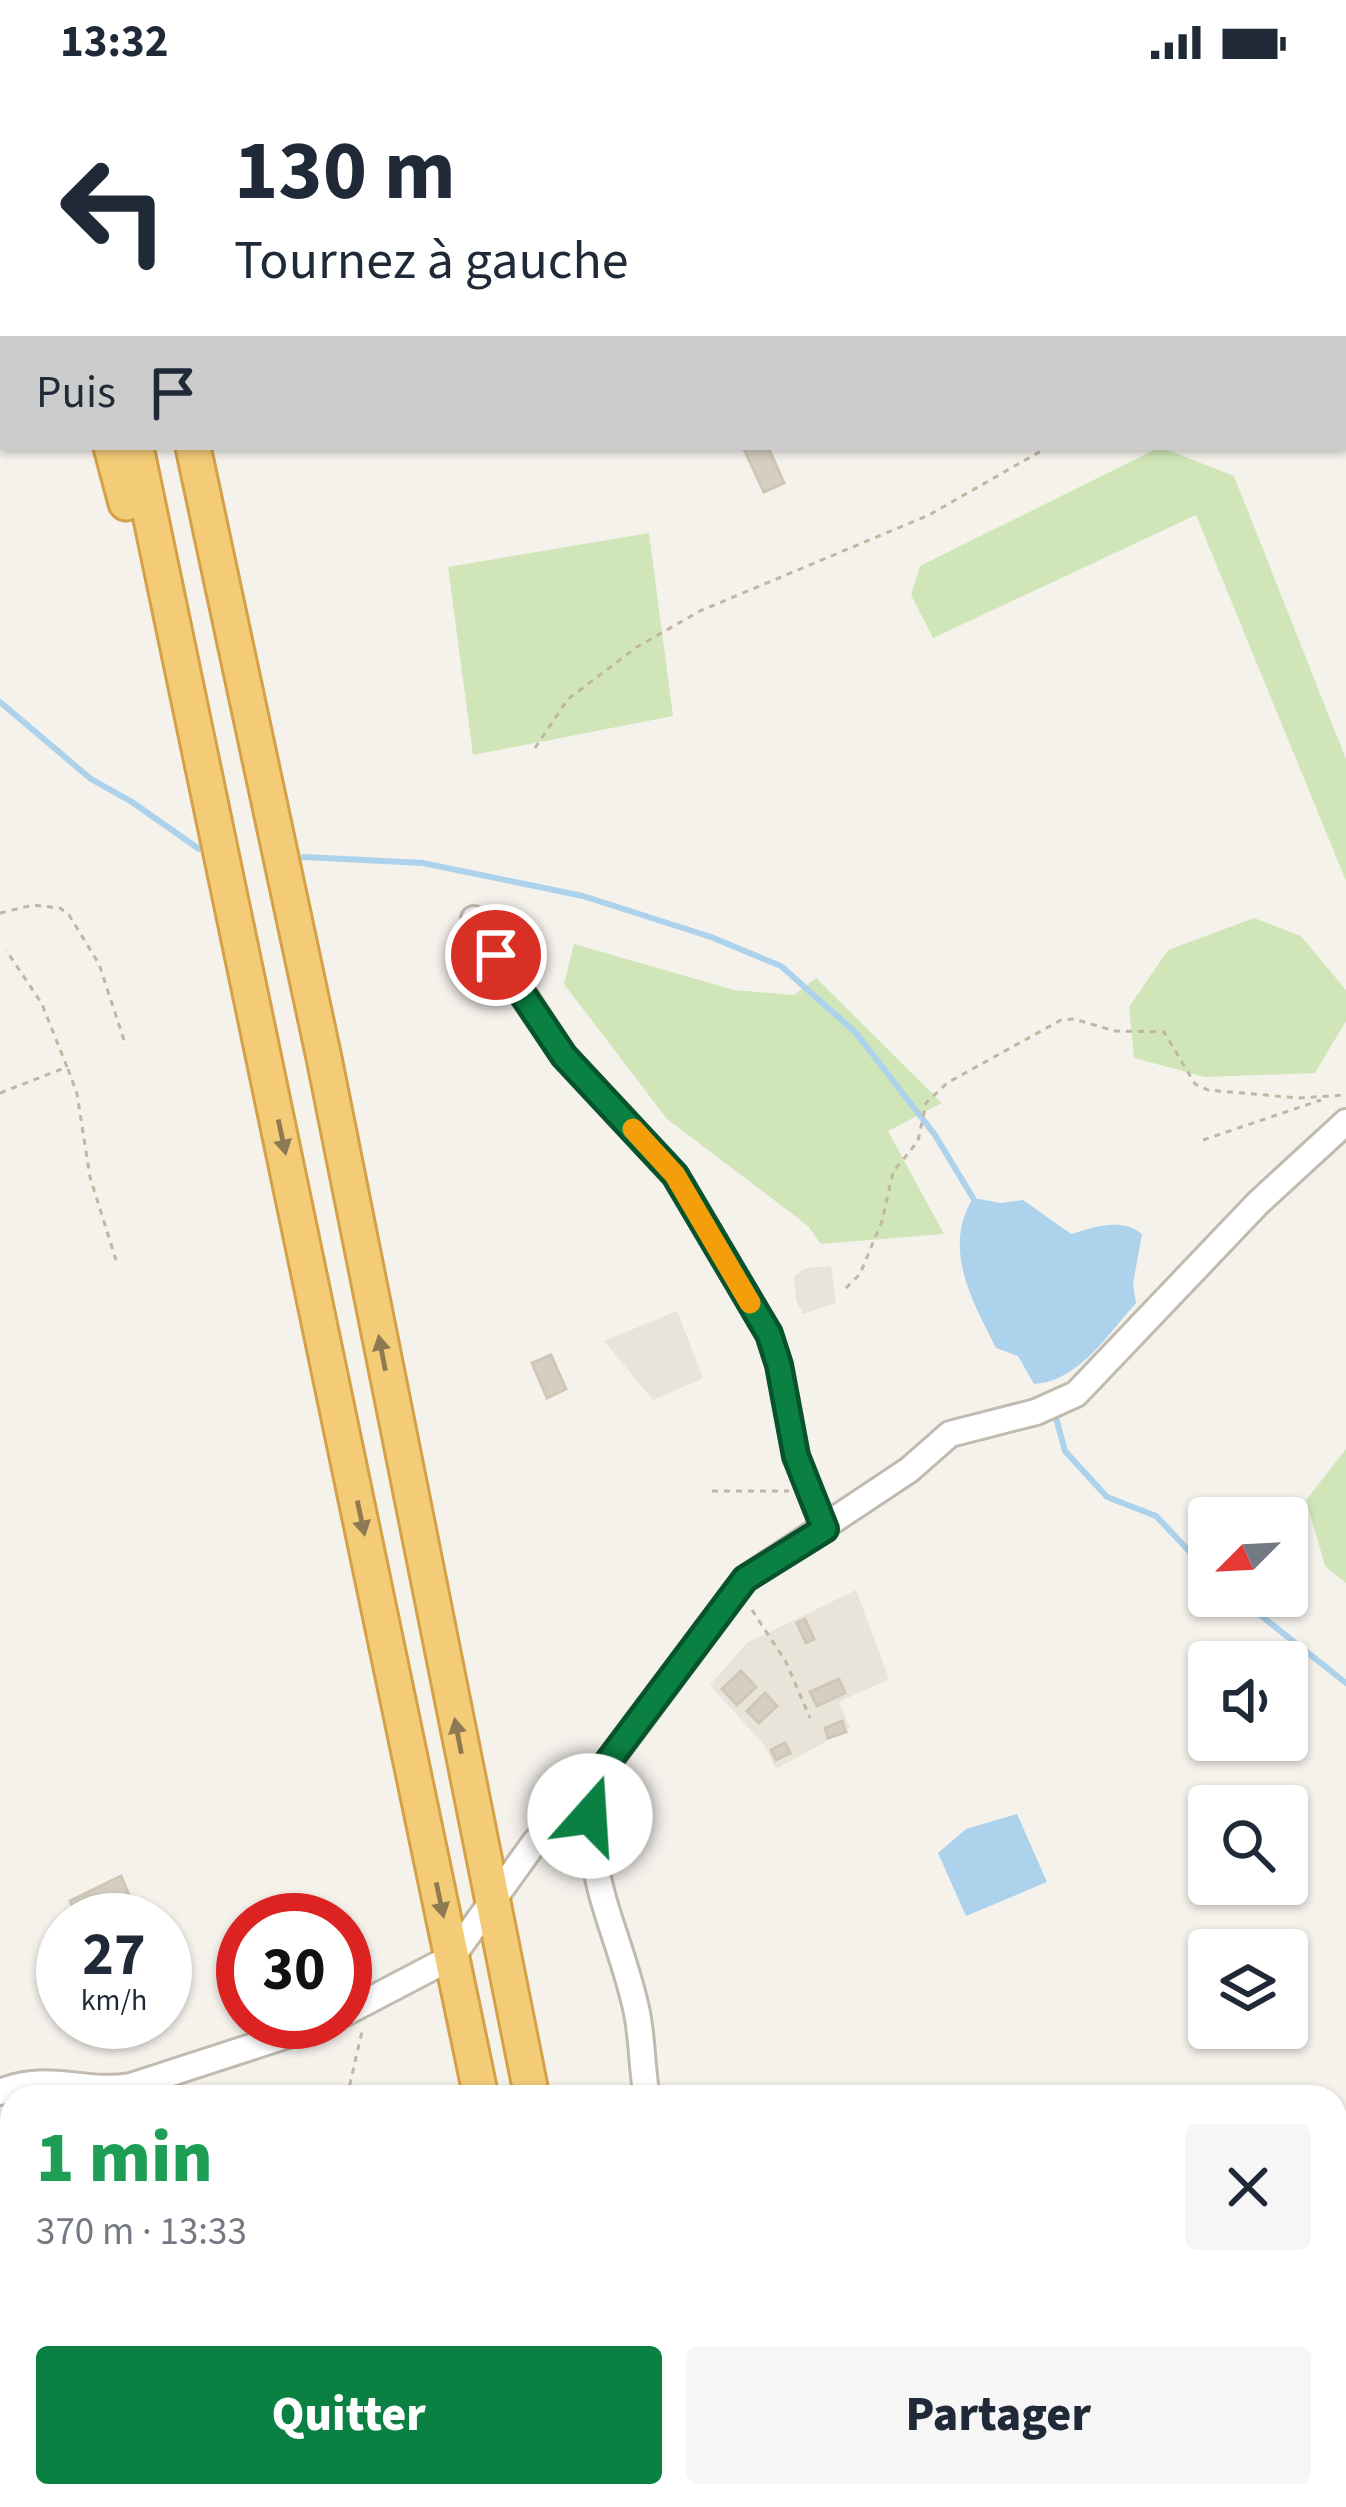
<!DOCTYPE html>
<html lang="fr">
<head>
<meta charset="utf-8">
<style>
	body { margin:0; font-family:"Source Sans 3",sans-serif; background:#f6f6f7; color:#1f2937; height:100vh; display:flex; flex-direction:column; font-size:45px; white-space:nowrap }
	* { box-sizing:border-box; margin:0 }
	p { font-size:39px; color:#747a83 }
	.icon { flex:none; width:66px; height:66px; fill:none; stroke:currentColor; stroke-width:2; stroke-linecap:round; stroke-linejoin:round }
	.map { position:relative; flex:1; overflow:hidden }
	.drawer { position:absolute; left:0px; top:2001px; width:1347px; height:423px; display:flex; flex-direction:column; background:#fff; border-radius:36px 36px 0 0; box-shadow:0 3px 9px #0004 }
	.drawer>* { flex:none }
	.guide { position:absolute; left:0px; top:0px; width:1347px; height:366px; box-shadow:0 3px 9px #0004; background:#fff; color:#1f2937; overflow:hidden }
	.needle { width:78px; rotate:246deg }
	.buttons { position:absolute; left:1188px; top:1413px; display:grid; gap:24px }
	.buttons a { display:grid; place-items:center; width:120px; height:120px; border-radius:12px; background:#fff; box-shadow:0 3px 9px #0004; font-size:60px }
	.speed { position:absolute; left:36px; top:1809px; display:flex; gap:24px; font-size:60px; font-weight:700; text-align:center }
	.speed>* { display:grid; place-content:center; width:156px; height:156px; border-radius:50%; background:#fff; box-shadow:0 3px 9px #0004; line-height:1 }
	.speed small { font-size:30px; font-weight:400 }
	.speed .limit { border:18px solid #d22; background:#fff; color:#111 }
	.pin { position:absolute; display:grid; place-items:center; width:102px; height:102px; color:#fff; margin:-51px; border:6px solid #fff; border-radius:50%; box-shadow:0 3px 12px #0007 }
	.me { position:absolute; width:132px; margin:-66px; rotate:19deg; stroke-linejoin:round; filter:drop-shadow(0 0 9px #0008) }
	.turn { display:flex; align-items:center; gap:42px; height:252px; padding:0 36px; font-size:54px }
	.turn .icon { width:156px; height:156px; stroke-width:2.5 }
	.turn b { display:block; font-size:84px; line-height:102px }
	.then { display:flex; align-items:center; height:114px; padding:0 36px; background:#0003; gap:24px; font-size:45px }
	.round { display:grid; place-items:center; flex:none; width:126px; height:126px; border-radius:12px; background:#f6f6f7 }
	.overview { display:flex; align-items:center; justify-content:space-between; height:204px; padding:0 36px }
	h1 { font-size:72px; font-weight:800; line-height:90px; color:#1e9e55 }
	.action { display:flex; gap:24px; margin-top:auto; padding:24px 36px }
	.action a { flex:1; height:138px; border-radius:12px; background:#0b8043; color:#fff; font-size:48px; font-weight:800; line-height:138px; text-align:center }
	.action a+a { background:#f6f6f7; color:#1f2937 }
	.status { display:flex; justify-content:space-between; align-items:center; height:84px; padding:0 60px; background:#fff; direction:ltr }
	.status svg { height:33px; fill:currentColor }
	.map>svg:first-child { display:block }
</style>
</head>
<body>
<div class="status"><b>13:32</b><svg viewBox="0 0 49 12"><path d="M0 12V9h3v3zM5 12V6h3v6zM10 12V3h3v9zM15 12V0h3v12zM26 1h20v11H26zM47 4h2v5h-2z"/></svg></div>
<div class="map">
<svg width="1346" height="2423" viewBox="0 0 1346 2423">
	<rect width="100%" height="100%" fill="#f5f2ec"/>
	<!-- residential -->
	<path fill="#e8e4da" d="M831 1182 836 1219 803 1230 796 1216 794 1193 805 1184Z
		M677 1227 703 1294 653 1316 604 1257Z
		M856 1506 889 1595 839 1618 850 1644 776 1685 765 1662 710 1601 747 1559Z"/>
	<!-- green -->
	<path fill="#d0e6b8" d="M1160 363 1234 392 1346 675V797L1196 431 933 554 911 511 920 482Z
		M649 449 673 632 473 671 448 483Z
		M1254 834 1301 852 1346 906V937L1315 989 1205 993 1134 974 1129 923 1168 866Z
		M574 860 734 906 794 911 816 894 942 1019 888 1047 944 1150 821 1160 808 1142 667 1035 564 900Z
		M1346 1365V1499L1325 1482 1306 1416Z"/>
	<!-- water -->
	<path fill="#add2ec" d="M973 1114 1001 1119 1023 1116 1071 1150C1094 1143 1122 1133 1142 1150L1133 1200 1136 1219C1108 1250 1078 1298 1034 1300L1018 1272 996 1264C972 1216 942 1165 973 1114Z
		M1017 1730 1047 1798 966 1832 938 1769 966 1745Z"/>
	<g fill="none" stroke-linecap="round" stroke-linejoin="round">
		<!-- stream -->
		<path stroke="#add2ec" stroke-width="6" d="M0 618 91 695 132 718 199 765
			M304 773 423 779 583 812 711 853 781 882 856 949 935 1051 973 1114
			M1055 1330 1065 1367 1107 1413 1156 1432 1209 1488
			M1236 1512 1346 1599"/>
	</g>
	<!-- building -->
	<path fill="#d6cec2" stroke="#d0c6b5" stroke-width="3" d="M743 363H768L784 399 764 408Z
		M551 1271 566 1305 547 1314 532 1279Z
		M805 1535 814 1555 806 1559 797 1539Z
		M741 1587 756 1603 737 1621 722 1605Z
		M839 1595 845 1609 817 1622 810 1608Z
		M765 1609 777 1622 759 1639 747 1627Z
		M842 1637 846 1648 828 1654 825 1644Z
		M785 1659 790 1669 776 1676 771 1666Z
		M121 1792 140 1836H99L95 1828 78 1835 70 1817Z"/>
	<g fill="none" stroke-linecap="round" stroke-linejoin="round">
		<!-- minor casing -->
		<g stroke="#c0baaf" stroke-width="30">
			<path id="minor" d="M474 835 564 972 675 1091 769 1250 779 1281 796 1372 825 1445
				M598 1693C579 1787 615 1835 635 1920 643 1950 641 1983 647 2013
				M345 1929 452 1873 535 1758 599 1691 745 1495 909 1386 950 1350 1036 1328 1076 1310 1258 1119 1346 1038
				M0 2008C48 1988 83 2010 131 2002L328 1938
				M708 2412 714 2423"/>
		</g>
		<!-- major casing -->
		<g stroke="#ddbe72" stroke-width="36">
			<path id="major" d="M922 0 941 3
				M0 31 3 30
				M1344 66H1346
				M1344 119H1346"/>
		</g>
		<!-- highway casing -->
		<g stroke="#d4a147" stroke-width="39">
			<path id="highway" d="M14 0V3
				M161 3 162 0
				M0 137 3 140
				M111 363 126 419
				M136 363 481 2013
				M193 363 324 974 532 2013
				M564 2412 566 2423
				M618 2412 620 2423"/>
		</g>
		<!-- path -->
		<path stroke="#c1b6a1" stroke-width="3" stroke-dasharray="6 6" stroke-linecap="butt" d="M1338 0 1340 3
			M1344 9 1346 12
			M1344 168H1346
			M1344 202 1346 204
			M1344 348 1346 350
			M535 664 568 615 637 563 700 527 929 431 1048 363
			M0 829 33 821 60 824 69 831 99 880 126 962
			M68 985 77 1010 90 1093 116 1176
			M0 1009 67 983 42 920 6 866
			M1203 1056 1321 1016
			M846 1204 860 1190 882 1137 893 1088 918 1057 926 1019 947 999 1061 936 1074 935 1115 947 1164 948 1195 1000 1208 1006 1299 1014 1346 1011
			M712 1407H789
			M752 1526 786 1578 810 1634
			M347 2013 363 1943
			M1335 2337 1346 2331
			M341 2412V2423
			M1171 2423 1197 2412"/>
		<!-- minor -->
		<use href="#minor" stroke="#fff" stroke-width="24"/>
		<!-- major -->
		<use href="#major" stroke="#f8e0a2" stroke-width="30"/>
		<!-- highway -->
		<use href="#highway" stroke="#f4cc77" stroke-width="33"/>
	</g>
	<!-- one-way arrows -->
	<defs><path id="oneway-solid" d="M-6-.8H1V-3.2L6.5 0L1 3.2V.8H-6Z" transform="scale(3)"/></defs>
	<g fill="#8d7a52">
		<use href="#oneway-solid" transform="translate(282 1053) rotate(78)"/>
		<use href="#oneway-solid" transform="translate(382 1269) rotate(-101)"/>
		<use href="#oneway-solid" transform="translate(361 1434) rotate(78)"/>
		<use href="#oneway-solid" transform="translate(458 1652) rotate(-101)"/>
		<use href="#oneway-solid" transform="translate(440 1816) rotate(78)"/>
	</g>
	<g fill="none" stroke-linecap="round" stroke-linejoin="round">
		<!-- route casing -->
		<g stroke="#07532c" stroke-width="30">
			<path id="route" d="M496 871 564 972 675 1091 769 1250 779 1281 796 1372 825 1445 745 1495 598 1691 590 1732"/>
		</g>
		<!-- route -->
		<use href="#route" stroke="#0b8043" stroke-width="21"/>
		<!-- slow -->
		<path stroke="#f59e0b" stroke-width="21" d="M633 1045 675 1091 750 1219"/>
	</g>
</svg>
<div class="buttons">
<a><svg class="needle" viewBox="-14 -14 28 28"><path d="M0-13l5 13h-10z" fill="#e53935"/><path d="M0 13l5-13h-10z" fill="#747a83"/></svg></a>
<a><svg class="icon" aria-label="sound" viewBox="0 0 24 24"><path d="M4 9h4l5-4v14l-5-4H4zM17 9q2 3 0 6"/></svg></a>
<a><svg class="icon" aria-label="search" viewBox="0 0 24 24"><circle cx="10" cy="10" r="6"/><path d="M15 15l6 6"/></svg></a>
<a><svg class="icon" aria-label="layers" viewBox="0 0 24 24"><path d="M12 4l9 5-9 5-9-5zM3 14l9 5 9-5"/></svg></a>
</div>
<div class="speed"><div>27<small>km/h</small></div><div class="limit">30</div></div>
<div class="pin" style="left:496px;top:871px;background:#d93025"><svg class="icon" aria-label="arrive" viewBox="0 0 24 24"><path d="M6 21V4h12l-3 4 3 4H6"/></svg></div>
<svg class="me" style="left:590px;top:1732px" viewBox="-20 -20 40 40"><circle r="19" fill="#fff"/><path d="M0-13L10 11 0 6-10 11z" fill="#0b8043"/></svg>
<div class="guide">
<div class="turn"><svg class="icon" aria-label="left" viewBox="0 0 24 24"><path d="M17 20v-9H6M10 6l-5 5 5 5"/></svg><div><b>130 m</b>Tournez à gauche</div></div>
<div class="then">Puis<svg class="icon" aria-label="arrive" viewBox="0 0 24 24"><path d="M6 21V4h12l-3 4 3 4H6"/></svg></div>
</div>
<section class="drawer">
<div class="overview"><div><h1>1 min</h1><p>370 m · 13:33</p></div><a class="round"><svg class="icon" aria-label="close" viewBox="0 0 24 24"><path d="M6 6l12 12M18 6L6 18"/></svg></a></div>
<div class="action"><a>Quitter</a><a>Partager</a></div>
</section>
</div>
</body>
</html>
